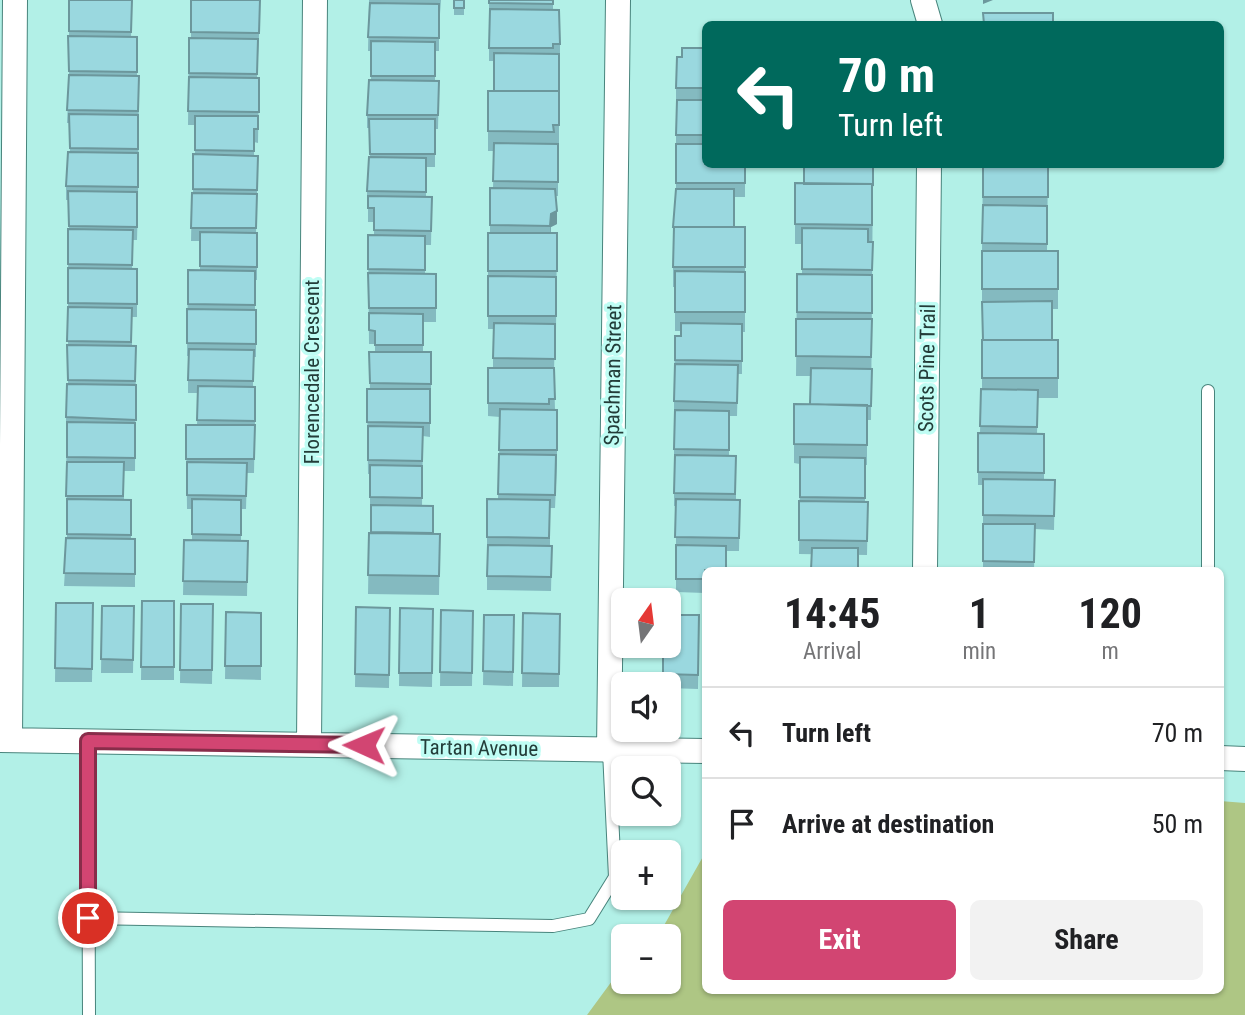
<!DOCTYPE html>
<html lang="en">
<head>
<meta charset="utf-8">
<style>
	body { margin:0; font-family:"Roboto Condensed",sans-serif; background:#f2f2f2; color:#202124; height:100vh; display:flex; flex-direction:column; font-size:26px; white-space:nowrap }
	* { box-sizing:border-box; margin:0 }
	p { font-size:23px; color:#757577 }
	.icon { flex:none; width:38px; height:38px; fill:none; stroke:currentColor; stroke-width:2; stroke-linecap:round; stroke-linejoin:round }
	.map { position:relative; flex:1; overflow:hidden }
	.panel { position:absolute; left:702px; top:567px; width:522px; height:427px; display:flex; flex-direction:column; background:#fff; border-radius:10px; box-shadow:0 2px 5px #0004 }
	.panel>* { flex:none }
	.banner { position:absolute; left:702px; top:21px; width:522px; height:147px; border-radius:10px; box-shadow:0 2px 5px #0004; background:#00695c; color:#fff; overflow:hidden }
	.needle { width:46px; rotate:14deg }
	.tools { position:absolute; left:611px; top:588px; display:grid; gap:14px }
	.tools a { display:grid; place-items:center; width:70px; height:70px; border-radius:10px; background:#fff; box-shadow:0 2px 5px #0004; font-size:35px }
	.pin { position:absolute; display:grid; place-items:center; width:60px; height:60px; color:#fff; margin:-30px; border:4px solid #fff; border-radius:50%; box-shadow:0 2px 7px #0007 }
	.me { position:absolute; width:77px; margin:-38px; rotate:271deg; stroke-linejoin:round; filter:drop-shadow(0 0 5px #0008) }
	.turn { display:flex; align-items:center; gap:24px; height:147px; padding:0 21px; font-size:32px }
	.turn .icon { width:91px; height:91px; stroke-width:2.5 }
	.turn b { display:block; font-size:49px; line-height:60px }
	.eta { display:flex; justify-content:space-evenly; align-items:center; height:119px; text-align:center }
	.eta b { font-size:42px; font-weight:700; line-height:49px }
	.action { display:flex; gap:14px; margin-top:auto; padding:14px 21px }
	.action a { flex:1; height:80px; border-radius:10px; background:#d24572; color:#fff; font-size:28px; font-weight:700; line-height:80px; text-align:center }
	.action a+a { background:#f2f2f2; color:#202124 }
	ul { padding:0; list-style:none }
	li { display:flex; align-items:center; gap:21px; height:91px; padding:0 21px; border-top:2px solid #e0e0e0 }
	li div { flex:1 }
	li b { display:block; font-size:26px }
	li em { font-style:normal }
	.map>svg:first-child { display:block }
</style>
</head>
<body>
<div class="map">
<svg width="1245" height="1015" viewBox="0 0 1245 1015">
	<rect width="100%" height="100%" fill="#b2f0e7"/>
	<!-- green -->
	<path fill="#aec684" d="M1220 801 1245 803V1015H587L623 966V982H668V936H658L705 853V990H1220Z"/>
	<g fill="none" stroke-linecap="round" stroke-linejoin="round">
		<!-- service casing -->
		<g stroke="#48847c" stroke-width="14">
			<path id="service" d="M1208 570V391
				M88 741 89 1015
				M88 918 553 926 589 919 615 877 609 751"/>
		</g>
		<!-- minor casing -->
		<g stroke="#48847c" stroke-width="26">
			<path id="minor" d="M923 0 930 24
				M925 570 929 164
				M0 740 705 751
				M10 740 15 0
				M309 744 315 0
				M609 751 618 0
				M1220 758 1245 759"/>
		</g>
		<!-- service -->
		<use href="#service" stroke="#fff" stroke-width="12"/>
		<!-- minor -->
		<use href="#minor" stroke="#fff" stroke-width="24"/>
	</g>
	<!-- wall -->
	<path fill="#84bac0" d="M69 0H132L131 37H137V76H139L138 201 137 240H133L132 269H137V317H132V346H136L135 471H124V500H131V539H135V587L64 586 67 538 66 417 68 384V268L69 229 68 200H66V186L70 152 69 123H67L69 80Z
		M191 0 260 13 257 78H259L258 143 254 142V156H258L256 233H257V280H255V310H256V357H253V387L255 421 254 473H247L246 509H241V541H248L247 596 183 595 184 540H192V509H187L186 425H197L198 393H188V356H187L188 270H200V241H191L192 193H193V154H195V125H188L189 38H191Z
		M369 0H441L440 14H439V51H435V81H439L438 129H435V167H426V197H432L431 245H425V274L436 287V322H423V352H431V398H430V437L423 436 422 506H433V534H440L439 595 368 594 369 533H371V511H370V474H368L367 389H370L369 352H375V344H369L368 235H374V222H368V205H367V191L370 157 369 128H367V115L371 80V51H368Z
		M454 0H464V15H454Z
		M489 0H553V10L560 44V57H559V145H558V196H556L557 224 551 227V233H557L556 330H555L554 372 555 410H557V464L555 508H550V546H552L551 591 487 590V499H498L500 417 488 416V368H493V329H488V233H490V188H493L494 151H488V91H494V61H489Z
		M705 48V164H745V197H734V227H745V332H742V374H738L737 416H729V455L736 456V500H740L739 551H726L705 570V593L676 592V506H674V401L675 336H681V331H675V287H673V227L676 189V88L682 57Z
		M873 164 871 420H867V465H865V502H868L867 555 799 554 800 464 794 463V444L810 404 811 376H796L797 274H802V244H795V183L804 184Z
		M983 164H1048L1047 251H1058V309H1052V340H1058V398H1038L1037 434H1044V480H1055L1054 530 1035 529 1034 570H983V485H978V433H980L981 389H982V251Z
		M142 601H174V680H141Z
		M56 603H93L92 682H55Z
		M181 604H213L212 684 180 683Z
		M102 606H134L133 673H101Z
		M356 607 390 608 389 688 355 687Z
		M400 608 433 609 432 687 399 686Z
		M441 610 473 611 472 686H440Z
		M226 612 261 613V680L225 679Z
		M523 613 560 614 559 687H522Z
		M484 615H514L513 686 483 685Z
		M699 615 698 689 668 688V684H663V674Z"/>
	<!-- shaded-wall -->
	<path fill="#6c979c" d="M983 0H993L983 4Z
		M557 211V224L551 227 550 239 551 214Z"/>
	<!-- building -->
	<path fill="#9ad8df" stroke="#6c979c" stroke-width="2" d="M69 0H132L131 32 69 31Z
		M191 0H260L259 33 191 32Z
		M454 0H464V8H454Z
		M489 0H553V4L489 3Z
		M370 3 439 4V38L368 37Z
		M490 9 559 10 560 44H553V48H489Z
		M983 13H1053V24H984Z
		M68 36 137 37V72L69 71Z
		M189 38 258 39 257 74 189 73Z
		M371 41 435 42V76H371Z
		M682 48H705V88H676L677 57H682Z
		M494 53 559 54V91H494Z
		M69 75 139 76 138 111 67 110Z
		M189 77 259 78V112L188 111Z
		M369 80 439 81 438 115H367Z
		M488 91H559V125H553L554 132 488 131Z
		M677 100H705V135H676Z
		M69 114 138 115V149L70 148Z
		M195 116H258V129H254V151L195 150Z
		M369 119H435V154H370Z
		M494 143 558 144V182L493 181Z
		M676 144H705V164H745V183H676Z
		M68 152 138 153V187L66 186Z
		M193 154 258 156 257 190 193 189Z
		M369 157 426 158V192L367 191Z
		M804 164H873V186L872 184H804Z
		M983 164H1048V197H983Z
		M795 183 872 184V225L795 224Z
		M490 188 555 189 557 211 551 214 550 226 490 225Z
		M676 189H734V227H673Z
		M68 191 137 192V227L69 226Z
		M192 193 257 194 256 228H191Z
		M368 196 432 197 431 231 374 230V208H368Z
		M983 205 1047 206V244L982 243Z
		M674 227H745V267H673Z
		M802 228 868 229V242H873L872 270 802 269Z
		M68 229 133 230 132 265 68 264Z
		M200 232 257 233V267L200 266Z
		M488 233H557V271H488Z
		M368 235 425 236V270L368 269Z
		M982 251H1058V289H982Z
		M68 268 137 269V304L68 303Z
		M188 270 255 271V305L188 304Z
		M675 271 745 272V312H675Z
		M368 273 436 274V308H369Z
		M797 274 872 275V313L797 312Z
		M488 276 556 277V316H488Z
		M1052 301V340H983L982 302Z
		M68 307 132 308 131 342 67 341Z
		M187 309 256 310V344L187 343Z
		M369 313 423 314V345H375V331L369 330Z
		M796 319H872L871 357 796 356Z
		M494 323 555 324V359L493 358Z
		M681 323 742 324V361L675 360V336H681Z
		M982 340H1058V378H982Z
		M67 345 136 346 135 381 68 380Z
		M189 349 254 350 253 381 188 380Z
		M369 352H431V384L370 383Z
		M675 364 738 365 737 403 674 401Z
		M488 368H554L555 399H549V404L488 403Z
		M811 368 872 369 871 406 810 404Z
		M67 384 136 385V420L66 417Z
		M198 386 255 387V421L197 420Z
		M367 389H430V423L367 422Z
		M981 389 1038 390 1037 427 980 426Z
		M794 404 867 405V445L794 444Z
		M500 409 557 410V450H499Z
		M675 410 729 411V450L674 449Z
		M67 422 135 423V458L67 457Z
		M186 425H255L254 459H186Z
		M368 426 423 427 422 461 368 460Z
		M978 433 1044 434V473L978 472Z
		M499 454 556 455 555 495 498 494Z
		M675 455 736 456 735 494 674 493Z
		M800 457 865 458V498L800 497Z
		M67 462H124L123 496H66Z
		M187 462 247 463 246 496 187 495Z
		M370 465 422 466V498L370 497Z
		M983 479 1055 480 1054 516 983 515Z
		M67 499 131 500V535L67 534Z
		M192 499 241 500V535L192 534Z
		M487 499 550 500 549 538 487 537Z
		M676 499 740 500 739 538 675 537Z
		M799 501 868 502 867 541 799 540Z
		M371 505 433 506V533L371 532Z
		M983 524H1035L1034 562 983 561Z
		M369 533 440 534 439 576 368 575Z
		M66 538 135 539V574L64 573Z
		M184 540 248 541 247 582 183 581Z
		M488 545 552 546 551 577 487 576Z
		M676 545 726 546V570H705V579H676Z
		M812 548H858V570H811Z
		M142 601H174V667H141Z
		M56 603H93L92 669 55 668Z
		M181 604H213L212 670H180Z
		M102 606H134L133 660 101 659Z
		M356 607 390 608 389 675 355 674Z
		M400 608 433 609 432 673H399Z
		M441 610 473 611 472 673 440 672Z
		M226 612 261 613V666H225Z
		M523 613 560 614 559 674 522 673Z
		M484 615H514L513 672 483 671Z
		M668 615H699L698 675 663 674V646H668Z"/>
	<g fill="none" stroke-linecap="round" stroke-linejoin="round">
		<!-- route casing -->
		<g stroke="#882d4a" stroke-width="18">
			<path id="route" d="M88 918V741L364 745"/>
		</g>
		<!-- route -->
		<use href="#route" stroke="#d24572" stroke-width="12"/>
	</g>
	<g text-anchor="middle" dominant-baseline="central" stroke-width="7" stroke-linejoin="round" paint-order="stroke">
		<!-- street labels -->
		<g font-size="21" fill="#233d39" stroke="#bffdf4">
			<text transform="translate(927 368) rotate(-89)">Scots Pine Trail</text>
			<text transform="translate(312 372) rotate(-90)">Florencedale Crescent</text>
			<text transform="translate(613 375) rotate(-89)">Spachman Street</text>
			<text transform="translate(479 748) rotate(1)">Tartan Avenue</text>
		</g>
	</g>
</svg>
<div class="tools">
<a><svg class="needle" viewBox="-14 -14 28 28"><path d="M0-13l5 13h-10z" fill="#e53935"/><path d="M0 13l5-13h-10z" fill="#757577"/></svg></a>
<a><svg class="icon" aria-label="sound" viewBox="0 0 24 24"><path d="M4 9h4l5-4v14l-5-4H4zM17 9q2 3 0 6"/></svg></a>
<a><svg class="icon" aria-label="search" viewBox="0 0 24 24"><circle cx="10" cy="10" r="6"/><path d="M15 15l6 6"/></svg></a>
<a>+</a>
<a>−</a>
</div>
<div class="pin" style="left:88px;top:918px;background:#d93025"><svg class="icon" aria-label="arrive" viewBox="0 0 24 24"><path d="M6 21V4h12l-3 4 3 4H6"/></svg></div>
<svg class="me" style="left:364px;top:745px" viewBox="-20 -20 40 40"><path d="M0-17L14 15 0 8-14 15z" fill="#d24572" stroke="#fff" stroke-width="4"/></svg>
<div class="banner">
<div class="turn"><svg class="icon" aria-label="left" viewBox="0 0 24 24"><path d="M17 20v-9H6M10 6l-5 5 5 5"/></svg><div><b>70 m</b>Turn left</div></div>
</div>
<section class="panel">
<div class="eta">
<div><b>14:45</b><p>Arrival</p></div>
<div><b>1</b><p>min</p></div>
<div><b>120</b><p>m</p></div>
</div>
<ul>
<li><svg class="icon" aria-label="left" viewBox="0 0 24 24"><path d="M17 20v-9H6M10 6l-5 5 5 5"/></svg><div><b>Turn left</b></div><em>70 m</em></li>
<li><svg class="icon" aria-label="arrive" viewBox="0 0 24 24"><path d="M6 21V4h12l-3 4 3 4H6"/></svg><div><b>Arrive at destination</b></div><em>50 m</em></li>
</ul>
<div class="action"><a>Exit</a><a>Share</a></div>
</section>
</div>
</body>
</html>
